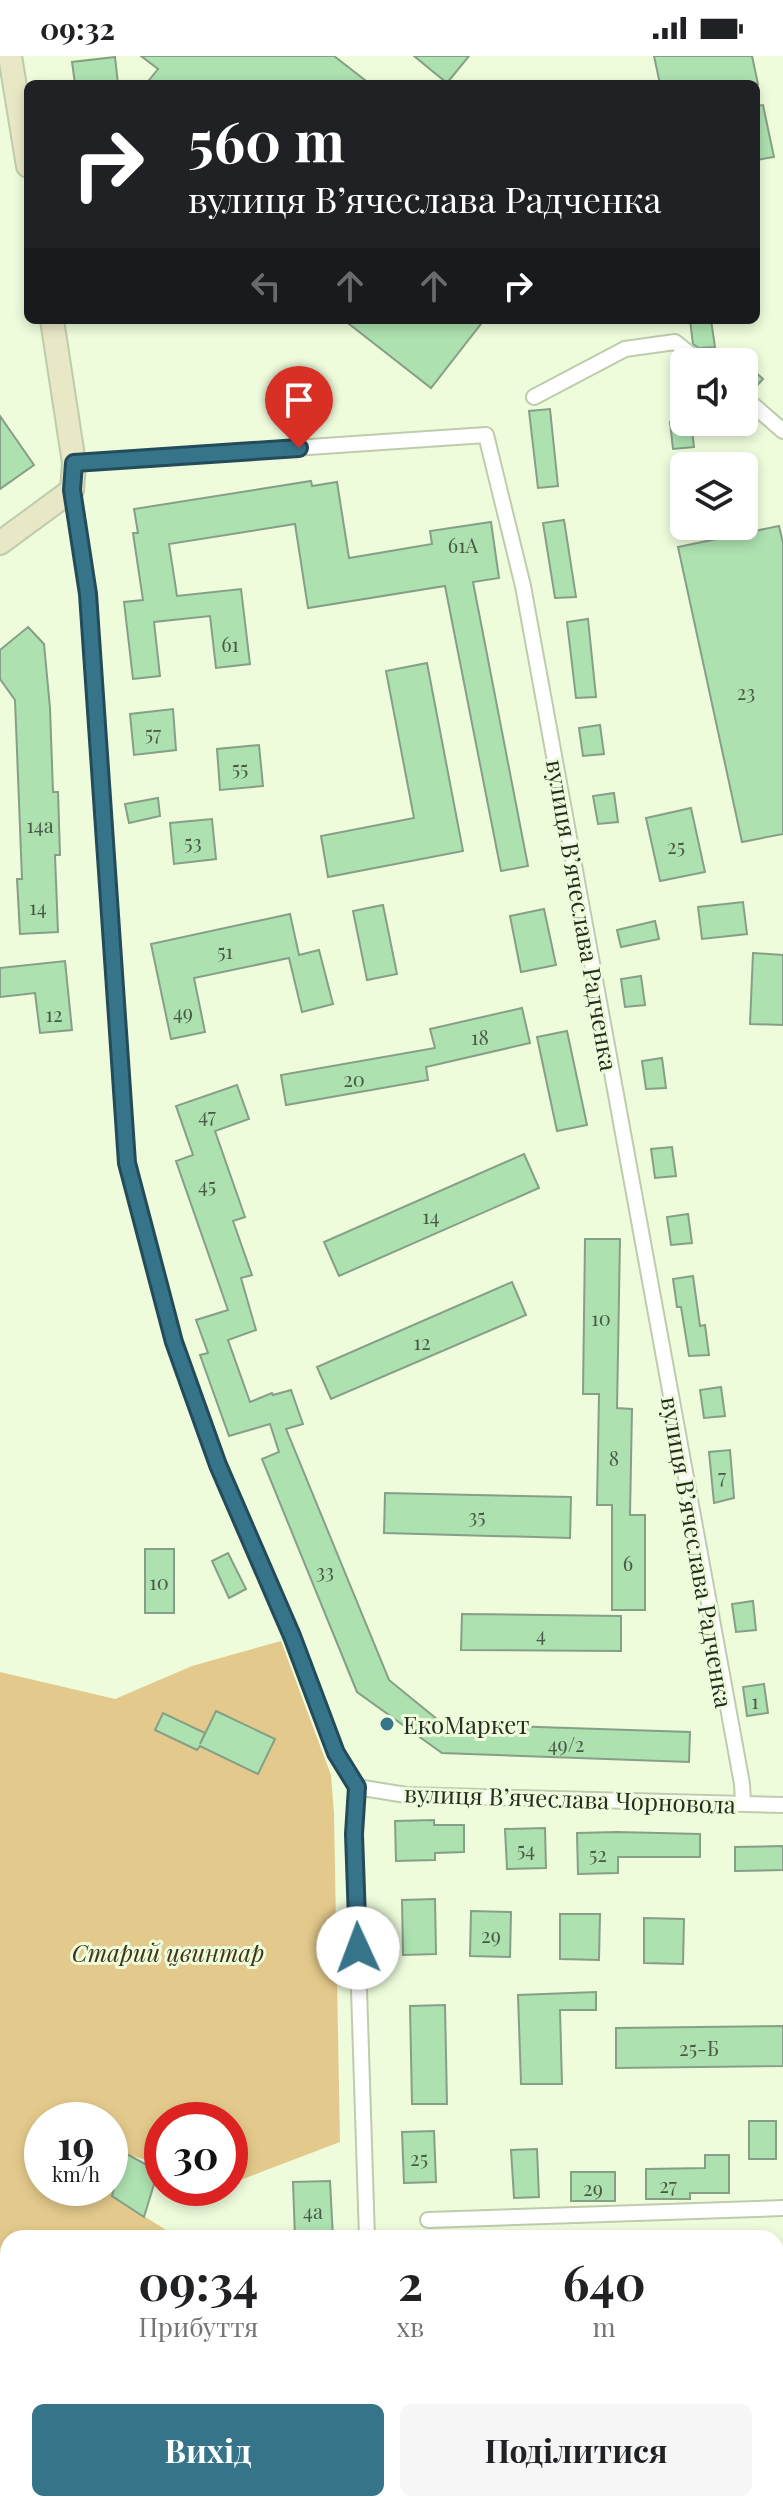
<!DOCTYPE html>
<html lang="uk">
<head>
<meta charset="utf-8">
<style>
	body { margin:0; font-family:"Playfair Display",serif; background:#f6f6f6; color:#202124; height:100vh; display:flex; flex-direction:column; font-size:30px; white-space:nowrap }
	* { box-sizing:border-box; margin:0 }
	p { font-size:26px; color:#757577 }
	.icon { flex:none; width:44px; height:44px; fill:none; stroke:currentColor; stroke-width:2; stroke-linecap:round; stroke-linejoin:round }
	.map { position:relative; flex:1; overflow:hidden }
	.panel { position:absolute; left:0px; top:2174px; width:784px; height:282px; display:flex; flex-direction:column; background:#fff; border-radius:24px 24px 0 0; box-shadow:0 4px 12px #0003 }
	.panel>* { flex:none }
	.guide { position:absolute; left:24px; top:24px; width:736px; height:244px; border-radius:12px; box-shadow:0 4px 12px #0003; background:#202124; color:#fff; overflow:hidden }
	.buttons { position:absolute; left:670px; top:292px; display:grid; gap:16px }
	.buttons a { display:grid; place-items:center; width:88px; height:88px; border-radius:12px; background:#fff; box-shadow:0 4px 12px #0003; font-size:40px }
	.speed { position:absolute; left:24px; top:2046px; display:flex; gap:16px; font-size:40px; font-weight:700; text-align:center }
	.speed>* { display:grid; place-content:center; width:104px; height:104px; border-radius:50%; background:#fff; box-shadow:0 4px 12px #0003; line-height:1 }
	.speed small { font-size:20px; font-weight:400 }
	.speed .limit { border:12px solid #d22; background:#fff; color:#111 }
	.pin { position:absolute; display:grid; place-items:center; width:68px; height:68px; color:#fff; margin:-82px -34px; border-radius:50% 50% 50% 0; rotate:-45deg; box-shadow:0 0 8px #0007 }
	.pin .icon { rotate:45deg }
	.me { position:absolute; width:88px; margin:-44px; rotate:358deg; stroke-linejoin:round; filter:drop-shadow(0 0 6px #0008) }
	.turn { display:flex; align-items:center; gap:28px; height:168px; padding:0 32px; font-size:36px }
	.turn .icon { width:104px; height:104px; stroke-width:2.5 }
	.turn b { display:block; font-size:56px; line-height:68px }
	.lanes { display:flex; align-items:center; height:76px; padding:0 32px; background:#0003; justify-content:center; gap:40px; direction:ltr }
	.lanes .off { opacity:.35 }
	.eta { display:flex; justify-content:space-evenly; align-items:center; height:136px; text-align:center }
	.eta b { font-size:48px; font-weight:700; line-height:56px }
	.action { display:flex; gap:16px; margin-top:auto; padding:16px 32px }
	.action a { flex:1; height:92px; border-radius:12px; background:#36748a; color:#fff; font-size:32px; font-weight:700; line-height:92px; text-align:center }
	.action a+a { background:#f6f6f6; color:#202124 }
	.status { display:flex; justify-content:space-between; align-items:center; height:56px; padding:0 40px; background:#fff; direction:ltr }
	.status svg { height:22px; fill:currentColor }
	.map>svg:first-child { display:block }
</style>
</head>
<body>
<div class="status"><b>09:32</b><svg viewBox="0 0 49 12"><path d="M0 12V9h3v3zM5 12V6h3v6zM10 12V3h3v9zM15 12V0h3v12zM26 1h20v11H26zM47 4h2v5h-2z"/></svg></div>
<div class="map">
<svg width="783" height="2455" viewBox="0 0 783 2455">
	<rect width="100%" height="100%" fill="#eefcdc"/>
	<!-- green -->
	<path fill="#e3c98b" fill-rule="evenodd" d="M281 1585 331 1719 334 1758 340 2086 230 2128V2064H162V2109L123 2097 112 2140 174 2179V2182H8V2448H359L360 2455H0V1616L115 1643 192 1610ZM42 2064H110V2132H42Z"/>
	<!-- building -->
	<path fill="#ade1b0" stroke="#869f87" stroke-width="2" d="M141 0H334L370 28H146L158 13Z
		M414 0H469L447 27Z
		M654 0H752L758 28H660Z
		M115 1 118 28H75L72 6Z
		M763 49 774 101 756 104V50Z
		M344 264H484L431 332Z
		M690 264H711L715 291 699 292 693 288Z
		M744 306 763 323 752 335 744 331Z
		M550 353 558 430 538 432 529 355Z
		M0 360 34 409 0 433Z
		M670 366H691L694 391 673 393Z
		M311 425 312 430 337 426 349 502 432 488 430 475 491 466 499 522 473 526 528 810 501 815 445 530 308 552 295 468 169 488 177 540 241 533 250 608 216 612 210 560 154 566 160 620 133 623 124 546 143 544 133 477H138L134 453Z
		M564 464 576 541 555 542 543 467Z
		M779 470 783 487V778L742 786 678 491Z
		M588 563 596 641 576 642 567 566Z
		M28 571 44 588 50 652 53 736H58L60 799H55L58 876 20 878 17 823H22L15 644 0 623V594Z
		M427 607 463 795 328 821 321 780 414 762 386 615Z
		M173 653 176 694 134 699 130 658Z
		M600 669 604 698 583 700 579 672Z
		M259 689 263 730 220 734 217 693Z
		M614 737 618 766 598 768 593 740Z
		M158 742 160 760 129 767 125 748Z
		M691 752 705 816 660 825 646 762Z
		M212 763 216 803 174 808 170 767Z
		M743 846 747 878 702 883 698 851Z
		M383 849 397 918 367 924 353 855Z
		M544 853 556 909 521 916 510 860Z
		M290 858 299 899 319 894 333 948 302 956 289 902 194 922 205 976 171 983 151 888Z
		M655 865 659 883 621 891 617 874Z
		M753 897 783 899V969L750 968Z
		M65 905 72 974 40 977 35 937 0 941V912Z
		M641 920 645 949 625 951 621 923Z
		M522 952 530 987 426 1011 428 1024 286 1049 281 1019 435 992 430 973Z
		M567 975 587 1069 557 1075 537 981Z
		M662 1002 666 1032 646 1033 642 1005Z
		M237 1029 249 1063 215 1075 245 1161 233 1165 252 1219 241 1222 256 1274 228 1284 250 1346 272 1337 273 1339 291 1334 303 1368 286 1373 389 1624 443 1668 690 1676 689 1706 442 1697 357 1636 262 1403 279 1396 270 1368 229 1380 200 1299 208 1297 196 1264 228 1254 176 1105 193 1099 176 1050Z
		M672 1091 676 1120 655 1122 651 1093Z
		M524 1098 539 1132 339 1220 324 1186Z
		M688 1158 692 1187 671 1189 667 1161Z
		M585 1183H620L617 1352 632 1353 630 1459H645V1554H612V1449H597L599 1338H583Z
		M693 1220 700 1270 705 1269 709 1299 689 1300 681 1251H677L673 1223Z
		M512 1226 526 1259 331 1343 317 1311Z
		M721 1331 725 1360 704 1362 700 1334Z
		M730 1394 734 1442 714 1447 709 1396Z
		M385 1437 571 1441 570 1482 384 1477Z
		M145 1493H174V1557H145Z
		M228 1497 246 1533 229 1542 212 1505Z
		M753 1545 756 1574 736 1576 732 1548Z
		M462 1558 621 1560V1595L461 1594Z
		M764 1628 768 1657 747 1660 743 1631Z
		M216 1655 275 1683 258 1718 200 1690 197 1694 155 1674 163 1657 205 1677 200 1688Z
		M434 1764V1769H464V1796L435 1797V1804L396 1805 395 1765Z
		M545 1772 546 1812 507 1813 505 1773Z
		M617 1776 700 1778V1801H618V1817L578 1818 577 1777Z
		M783 1790V1814L735 1815V1791Z
		M435 1843 436 1898 403 1899 402 1844Z
		M471 1855 511 1856 510 1901 470 1900Z
		M560 1858H600L599 1904 560 1903Z
		M644 1862 684 1863 683 1908 644 1907Z
		M596 1936V1954H560L562 2028H521L518 1939Z
		M445 1949 447 2048H412L410 1950Z
		M783 1970V2010L616 2012V1972Z
		M749 2065H776V2103H749Z
		M434 2075 436 2126 404 2127 402 2076Z
		M537 2093 539 2141 514 2142 511 2094Z
		M123 2096 158 2115 144 2161 112 2140Z
		M705 2099H729V2137H690V2143H646V2113L705 2112Z
		M571 2116H615V2145H571Z
		M330 2125 333 2182H295L293 2126Z"/>
	<g fill="none" stroke-linecap="round" stroke-linejoin="round">
		<!-- street casing -->
		<g stroke="#beccad" stroke-width="18">
			<path id="street" d="M534 341 625 293 675 286 700 306
				M744 341 783 375
				M74 407 486 379 523 530 742 1728 743 1746
				M72 434 88 538 127 1107 174 1286 218 1409 292 1580 336 1697 357 1731 354 1778 367 2182
				M357 1731 406 1739 783 1749
				M428 2164 783 2152
				M389 2448 390 2455"/>
		</g>
		<!-- secondary casing -->
		<g stroke="#beccad" stroke-width="26">
			<path id="secondary" d="M10 0 28 110
				M0 487 72 434 74 407 52 264"/>
		</g>
		<!-- street -->
		<use href="#street" stroke="#fff" stroke-width="14"/>
		<!-- secondary -->
		<use href="#secondary" stroke="#e8e7c6" stroke-width="22"/>
	</g>
	<g fill="none" stroke-linecap="round" stroke-linejoin="round">
		<!-- route casing -->
		<g stroke="#234b5a" stroke-width="20">
			<path id="route" d="M299 392 74 407 72 434 88 538 127 1107 174 1286 218 1409 292 1580 336 1697 357 1731 354 1778 358 1892"/>
		</g>
		<!-- route -->
		<use href="#route" stroke="#36748a" stroke-width="14"/>
	</g>
	<!-- markers -->
	<circle fill="#36748a" stroke="#eefcdc" stroke-width="3" cx="387" cy="1668" r="8"/>
	<g text-anchor="middle" dominant-baseline="central" stroke-width="6" stroke-linejoin="round" paint-order="stroke">
		<!-- number labels -->
		<g font-size="20" fill="#485944">
			<text x="463" y="488">61А</text>
			<text x="230" y="587">61</text>
			<text x="746" y="635">23</text>
			<text x="153" y="676">57</text>
			<text x="240" y="711">55</text>
			<text x="40" y="768">14а</text>
			<text x="193" y="785">53</text>
			<text x="676" y="789">25</text>
			<text x="38" y="850">14</text>
			<text x="225" y="894">51</text>
			<text x="183" y="955">49</text>
			<text x="54" y="957">12</text>
			<text x="480" y="980">18</text>
			<text x="354" y="1022">20</text>
			<text x="207" y="1058">47</text>
			<text x="207" y="1128">45</text>
			<text x="431" y="1159">14</text>
			<text x="601" y="1261">10</text>
			<text x="422" y="1285">12</text>
			<text x="614" y="1401">8</text>
			<text x="722" y="1419">7</text>
			<text x="477" y="1459">35</text>
			<text x="628" y="1506">6</text>
			<text x="325" y="1514">33</text>
			<text x="159" y="1525">10</text>
			<text x="541" y="1577">4</text>
			<text x="755" y="1644">1</text>
			<text x="566" y="1687">49/2</text>
			<text x="526" y="1792">54</text>
			<text x="598" y="1797">52</text>
			<text x="491" y="1878">29</text>
			<text x="699" y="1991">25-Б</text>
			<text x="419" y="2101">25</text>
			<text x="668" y="2128">27</text>
			<text x="593" y="2131">29</text>
			<text x="313" y="2154">4а</text>
		</g>
		<!-- street labels -->
		<g font-size="24" fill="#272c20" stroke="#eefcdc">
			<text transform="translate(583 859) rotate(80)">вулиця Вʼячеслава Радченка</text>
			<text transform="translate(698 1496) rotate(80)">вулиця Вʼячеслава Радченка</text>
			<text transform="translate(570 1742) rotate(2)">вулиця Вʼячеслава Чорновола</text>
		</g>
		<!-- poi labels -->
		<g font-size="24" fill="#272c20" stroke="#eefcdc" text-anchor="start">
			<text x="403" y="1668">ЕкоМаркет</text>
		</g>
		<!-- park labels -->
		<g font-size="24" font-style="italic" fill="#3e3316" stroke="#eefcdc">
			<text x="168" y="1896">Старий цвинтар</text>
		</g>
	</g>
</svg>
<div class="buttons">
<a><svg class="icon" aria-label="sound" viewBox="0 0 24 24"><path d="M4 9h4l5-4v14l-5-4H4zM17 9q2 3 0 6"/></svg></a>
<a><svg class="icon" aria-label="layers" viewBox="0 0 24 24"><path d="M12 4l9 5-9 5-9-5zM3 14l9 5 9-5"/></svg></a>
</div>
<div class="speed"><div>19<small>km/h</small></div><div class="limit">30</div></div>
<div class="pin" style="left:299px;top:392px;background:#d93025"><svg class="icon" aria-label="arrive" viewBox="0 0 24 24"><path d="M6 21V4h12l-3 4 3 4H6"/></svg></div>
<svg class="me" style="left:358px;top:1892px" viewBox="-20 -20 40 40"><circle r="19" fill="#fff"/><path d="M0-13L10 11 0 6-10 11z" fill="#36748a"/></svg>
<div class="guide">
<div class="turn"><svg class="icon" aria-label="right" viewBox="0 0 24 24"><path d="M7 20v-9h11M14 6l5 5-5 5"/></svg><div><b>560 m</b>вулиця Вʼячеслава Радченка</div></div>
<div class="lanes"><svg class="icon off" aria-label="left" viewBox="0 0 24 24"><path d="M17 20v-9H6M10 6l-5 5 5 5"/></svg><svg class="icon off" aria-label="ahead" viewBox="0 0 24 24"><path d="M12 20V5M6 11l6-6 6 6"/></svg><svg class="icon off" aria-label="ahead" viewBox="0 0 24 24"><path d="M12 20V5M6 11l6-6 6 6"/></svg><svg class="icon" aria-label="right" viewBox="0 0 24 24"><path d="M7 20v-9h11M14 6l5 5-5 5"/></svg></div>
</div>
<section class="panel">
<div class="eta">
<div><b>09:34</b><p>Прибуття</p></div>
<div><b>2</b><p>хв</p></div>
<div><b>640</b><p>m</p></div>
</div>
<div class="action"><a>Вихід</a><a>Поділитися</a></div>
</section>
</div>
</body>
</html>
